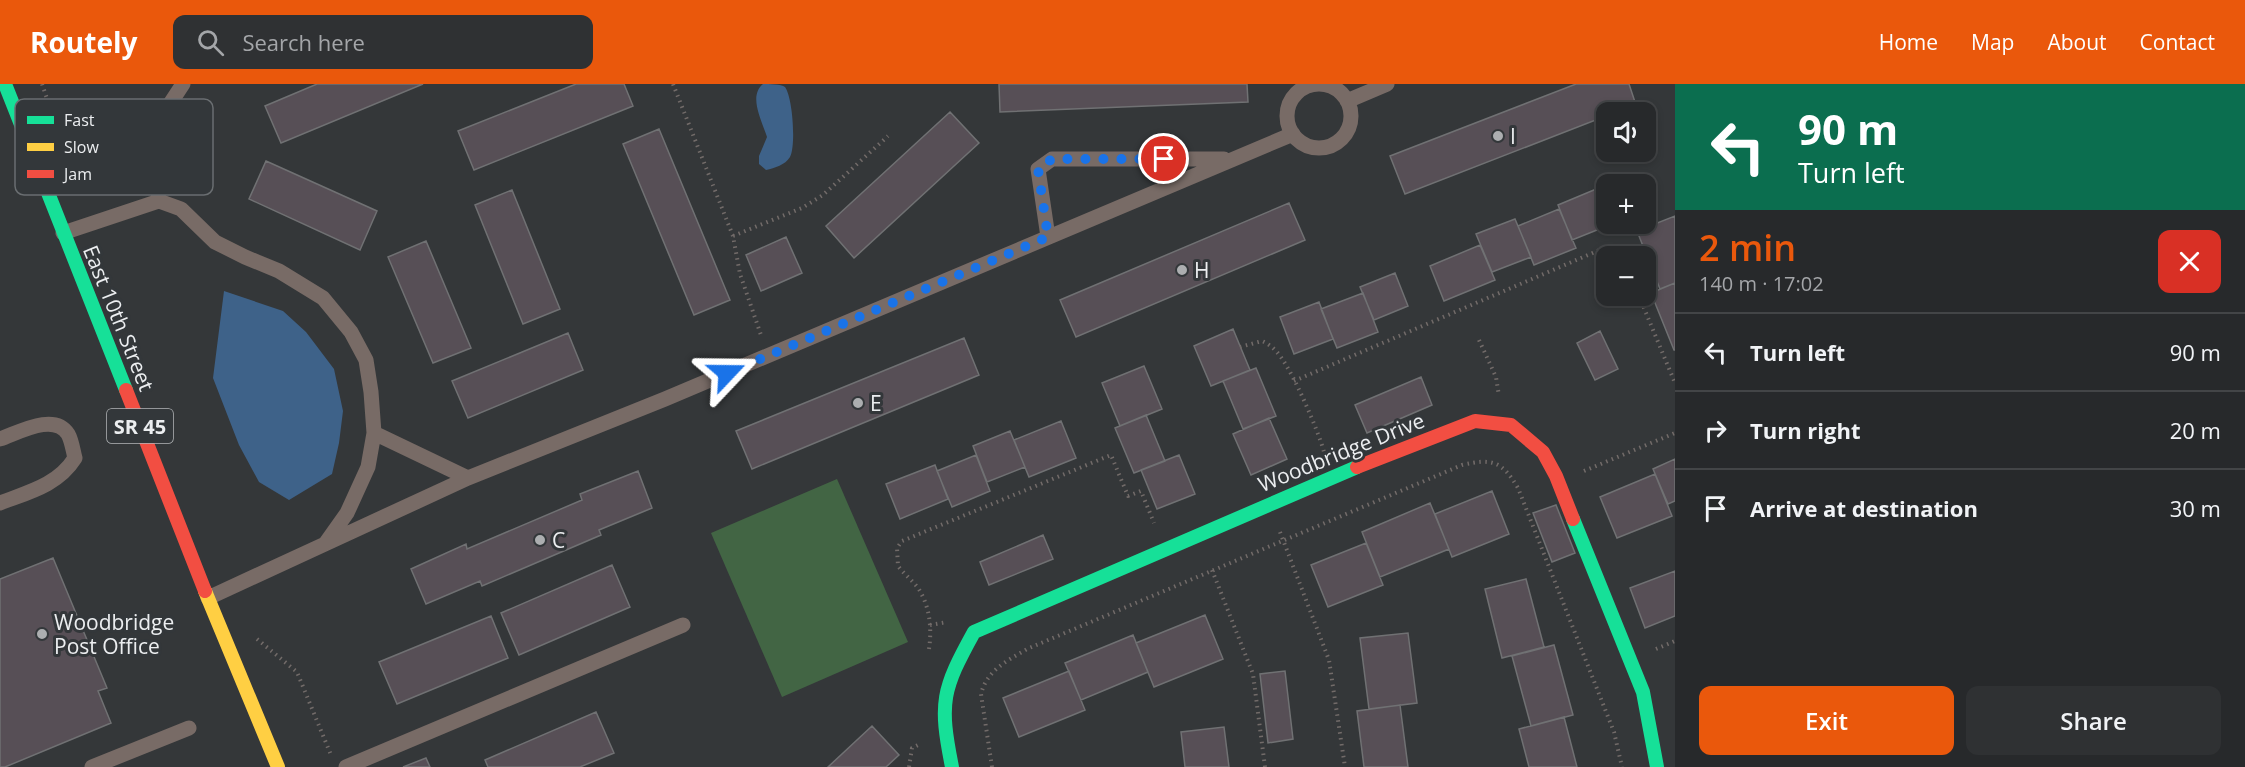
<!DOCTYPE html>
<html lang="en">
<head>
<meta charset="utf-8">
<style>
	body { margin:0; font-family:"Open Sans",sans-serif; background:#2f3133; color:#f1f3f6; height:100vh; display:flex; flex-direction:column; font-size:22px; white-space:nowrap }
	* { box-sizing:border-box; margin:0 }
	p { font-size:20px; color:#a4a6a9 }
	.icon { flex:none; width:33px; height:33px; fill:none; stroke:currentColor; stroke-width:2; stroke-linecap:round; stroke-linejoin:round }
	.map { position:relative; flex:1; overflow:hidden }
	.panel { display:flex; flex-direction:column; background:#27292b; width:570px }
	.panel>* { flex:none }
	.guide { background:#0b6e4f; color:#fff; overflow:hidden }
	.fabs { position:absolute; left:1596px; top:18px; display:grid; gap:12px }
	.fabs a { display:grid; place-items:center; width:60px; height:60px; border-radius:12px; background:#27292b; box-shadow:0 3px 9px #0003,0 0 0 2px #434547; font-size:30px }
	.pin { position:absolute; display:grid; place-items:center; width:51px; height:51px; color:#fff; margin:-26px; border:3px solid #fff; border-radius:50%; box-shadow:0 2px 6px #0007 }
	.me { position:absolute; width:66px; margin:-33px; rotate:67deg; stroke-linejoin:round; filter:drop-shadow(0 0 4px #0008) }
	.turn { display:flex; align-items:center; gap:21px; height:126px; padding:0 24px; font-size:27px }
	.turn .icon { width:78px; height:78px; stroke-width:2.5 }
	.turn b { display:block; font-size:42px; line-height:51px }
	.round { display:grid; place-items:center; flex:none; width:63px; height:63px; border-radius:12px; background:#2f3133 }
	.headline { display:flex; align-items:center; justify-content:space-between; height:102px; padding:0 24px }
	h1 { font-size:36px; font-weight:600; line-height:45px; color:#ea580c }
	.cta { display:flex; gap:12px; margin-top:auto; padding:12px 24px }
	.cta a { flex:1; height:69px; border-radius:12px; background:#ea580c; color:#fff; font-size:24px; font-weight:600; line-height:69px; text-align:center }
	.cta a+a { background:#2f3133; color:#f1f3f6 }
	ul { padding:0; list-style:none }
	li { display:flex; align-items:center; gap:18px; height:78px; padding:0 24px; border-top:2px solid #434547 }
	li div { flex:1 }
	li b { display:block; font-size:22px }
	li em { font-style:normal }
	header { display:flex; align-items:center; gap:36px; box-sizing:border-box; height:84px; padding:0 30px; background:#ea580c; color:#fff }
	header strong { font-size:28px }
	nav { display:flex; gap:33px; margin-inline-start:auto; font-size:21px }
	.search { width:420px; height:54px; background:#2f3133; display:flex; align-items:center; gap:15px; box-sizing:border-box; padding:0 21px; border-radius:12px; color:#a4a6a9; font-size:22px }
	main { display:flex; flex:1; min-height:0 }
	.map>svg:first-child { display:block }
</style>
</head>
<body>
<header>
<strong>Routely</strong>
<div class="search"><svg class="icon" aria-label="search" viewBox="0 0 24 24"><circle cx="10" cy="10" r="6"/><path d="M15 15l6 6"/></svg>Search here</div>
<nav><a>Home</a><a>Map</a><a>About</a><a>Contact</a></nav>
</header>
<main>
<div class="map">
<svg width="1675" height="683" viewBox="0 0 1675 683">
	<rect width="100%" height="100%" fill="#343739"/>
	<!-- green -->
	<path fill="#426544" d="M837 395 908 558 782 613 711 449Z"/>
	<!-- water -->
	<path fill="#3e6289" d="M763 0C769 0 781 0 785 3 793 14 796 62 790 73 785 81 775 84 766 86L759 80V72L767 53C762 37 748 12 763 0Z
		M224 207 283 227 306 248 334 285 343 327 339 359 332 390 289 416 259 398 239 361 213 294Z"/>
	<!-- building -->
	<path fill="#574f56" stroke="#707173" stroke-width="1.5" d="M317 0H423L281 59 265 22Z
		M576 0H624L633 22 474 86 458 47Z
		M999 0H1247L1248 18 1000 28Z
		M1576 0H1629L1636 21 1617 28H1606V32L1405 110 1390 72Z
		M950 28 979 59 854 174 826 142Z
		M659 45 730 216 694 231 623 60Z
		M266 77 377 127 360 166 249 115Z
		M1601 103 1606 116V140H1612L1572 156 1558 121Z
		M512 106 560 225 523 240 475 121Z
		M1289 119 1305 156 1076 253 1060 216Z
		M1559 125 1576 164 1534 181 1518 142Z
		M1675 132V199L1660 205 1637 147Z
		M1515 135 1531 173 1492 188 1476 150Z
		M786 153 802 189 761 207 746 171Z
		M426 157 471 264 433 279 388 173Z
		M1480 161 1495 196 1444 217 1430 182Z
		M1395 189 1408 222 1374 236 1360 203Z
		M1675 199V266H1674L1651 209Z
		M1363 209 1378 248 1337 264 1321 225Z
		M1319 218 1333 255 1294 270 1280 233Z
		M1233 245 1250 286 1211 302 1194 262Z
		M1600 247 1618 285 1595 296 1577 259Z
		M568 249 583 286 468 334 452 297Z
		M964 254 979 291 752 385 736 347Z
		M1144 282 1162 325 1120 342 1102 299Z
		M1256 284 1276 332 1243 345 1223 297Z
		M1421 293 1432 321 1367 349 1355 321Z
		M1146 331 1165 377 1134 389 1115 344Z
		M1269 334 1287 375 1251 391 1233 350Z
		M1061 337 1076 374 1029 393 1014 356Z
		M1010 347 1025 383 987 398 973 362Z
		M976 371 990 407 952 423 937 387Z
		M1179 371 1195 410 1157 425 1141 386Z
		M1675 375V417L1668 420 1653 385Z
		M935 381 948 415 900 435 886 400Z
		M638 387 652 424 599 446 601 451 482 502 480 497 426 520 411 485 466 460 467 465 582 416 580 410Z
		M1655 390 1672 432 1617 454 1600 413Z
		M1492 407 1509 450 1452 473 1435 430Z
		M1430 419 1449 465 1380 493 1362 448Z
		M1556 421 1575 469 1552 478 1533 429Z
		M1043 451 1053 475 989 501 980 478Z
		M1366 459 1383 501 1328 523 1311 481Z
		M53 474 107 604 98 607 111 639 5 683H0V495Z
		M612 481 630 523 519 571 501 529Z
		M1675 487V532L1645 544 1630 504Z
		M1526 495 1544 563 1502 574 1485 505Z
		M1205 531 1223 575 1154 603 1136 559Z
		M491 532 508 574 397 620 379 578Z
		M1408 549 1417 619 1369 625 1360 554Z
		M1133 551 1148 588 1081 616 1065 579Z
		M1554 561 1573 631 1531 642 1512 572Z
		M1069 587 1085 626 1019 653 1003 614Z
		M1285 587 1293 655 1268 659 1260 590Z
		M1400 621 1408 683H1364L1357 627Z
		M596 628 614 669 580 683H488L485 676Z
		M1564 633 1577 683H1529L1519 645Z
		M872 642 899 671 886 683H828Z
		M1224 643 1229 683H1185L1181 648Z
		M426 674 430 683H403Z"/>
	<g fill="none" stroke-linecap="round" stroke-linejoin="round">
		<!-- path -->
		<path stroke="#726b69" stroke-width="4" stroke-dasharray="1.5 4.5" stroke-linecap="butt" d="M42 0 63 61
			M673 0 733 152 740 190 762 254
			M733 152 802 124 823 111 888 52
			M1639 212 1675 299
			M1479 256 1496 293 1499 312
			M1240 263 1262 257C1269 260 1275 265 1280 272 1294 290 1318 346 1324 368
			M1294 297 1602 165 1612 172
			M1584 387 1675 349
			M1280 448 1329 576 1345 683
			M1212 486 1253 590 1265 683
			M930 541 947 538
			M257 555 297 588 331 671
			M929 565C932 545 930 522 918 504 912 496 904 490 898 482L897 464 902 457 1111 371 1128 412 1141 407 1154 439
			M1656 565 1675 557
			M909 683 912 664 920 660
			M992 683 981 610C987 586 1007 577 1027 565L1462 381C1492 374 1502 377 1518 404L1614 648 1622 683"/>
		<!-- lane -->
		<path stroke="#786b66" stroke-width="15" d="M1287 32a32 32 0 1 1 64 0a32 32 0 1 1-64 0Z
			M1347 17 1387 0
			M159 117 152 59 162 32 183 0
			M63 149 159 117 181 125 215 158 245 173 279 187 323 214 351 248 366 276 371 308 374 349 368 383 347 429 325 460 208 514
			M1048 153 1038 85 1052 75H1224
			M374 349 468 394 665 315 1293 50
			M0 355C18 349 54 328 68 350 72 357 73 367 75 374 58 401 29 408 0 419
			M325 460 468 394
			M92 683 189 644
			M346 683 683 541"/>
		<!-- fast -->
		<path stroke="#16e098" stroke-width="14" d="M5 0 126 306
			M1573 435 1643 608 1657 683
			M952 683C939 618 942 606 974 548L1357 383"/>
		<!-- slow -->
		<path stroke="#ffcf43" stroke-width="14" d="M205 507 278 683"/>
		<!-- jam -->
		<path stroke="#f24e42" stroke-width="14" d="M126 306 205 507
			M1357 383 1475 337 1511 341 1543 368 1556 392 1573 435"/>
	</g>
	<g fill="none" stroke-linecap="round" stroke-linejoin="round">
		<!-- route -->
		<path stroke="#1a73e8" stroke-width="10" stroke-dasharray="0 18" d="M727 289 1048 153 1038 85 1052 75H1164"/>
	</g>
	<!-- markers -->
	<g fill="#acaeb0" stroke="#33373a" stroke-width="2">
		<circle cx="1498" cy="52" r="6"/>
		<circle cx="1182" cy="186" r="6"/>
		<circle cx="858" cy="319" r="6"/>
		<circle cx="540" cy="456" r="6"/>
		<circle cx="42" cy="550" r="6"/>
	</g>
	<g text-anchor="middle" dominant-baseline="central" stroke-width="6" stroke-linejoin="round" paint-order="stroke">
		<!-- shield labels -->
		<rect fill="#33373a" stroke="#b4b7b9" stroke-width="1.5" x="107" y="325" width="66" height="34" rx="4.5"/>
		<g font-size="20" font-weight="bold" fill="#eceef0">
			<text x="140" y="342">SR 45</text>
		</g>
		<!-- poi labels -->
		<g font-size="21" fill="#eceef0" stroke="#33373a" text-anchor="start">
			<text x="1510" y="52">I</text>
			<text x="1194" y="186">H</text>
			<text x="870" y="319">E</text>
			<text x="552" y="456">C</text>
			<text x="54" y="538">Woodbridge<tspan x="54" dy="24">Post Office</tspan></text>
		</g>
		<!-- street labels -->
		<g font-size="21" fill="#eceef0" stroke="#33373a">
			<text transform="translate(119 234) rotate(68)">East 10th Street</text>
			<text transform="translate(1341 368) rotate(-22)">Woodbridge Drive</text>
		</g>
	</g>
	<!-- legend -->
	<rect x="15" y="15" width="198" height="96" rx="9" fill="#33373a" stroke="#6a6e71" stroke-width="1.5"/>
	<rect x="27" y="32" width="27" height="8" fill="#16e098"/>
	<rect x="27" y="59" width="27" height="8" fill="#ffcf43"/>
	<rect x="27" y="86" width="27" height="8" fill="#f24e42"/>
	<g font-size="16" fill="#eceef0">
		<text x="64" y="42">Fast</text>
		<text x="64" y="69">Slow</text>
		<text x="64" y="96">Jam</text>
	</g>
</svg>
<div class="fabs">
<a><svg class="icon" aria-label="sound" viewBox="0 0 24 24"><path d="M4 9h4l5-4v14l-5-4H4zM17 9q2 3 0 6"/></svg></a>
<a>+</a>
<a>−</a>
</div>
<div class="pin" style="left:1164px;top:75px;background:#d93025"><svg class="icon" aria-label="arrive" viewBox="0 0 24 24"><path d="M6 21V4h12l-3 4 3 4H6"/></svg></div>
<svg class="me" style="left:727px;top:289px" viewBox="-20 -20 40 40"><path d="M0-17L14 15 0 8-14 15z" fill="#1a73e8" stroke="#fff" stroke-width="4"/></svg>
</div>
<section class="panel">
<div class="guide">
<div class="turn"><svg class="icon" aria-label="left" viewBox="0 0 24 24"><path d="M17 20v-9H6M10 6l-5 5 5 5"/></svg><div><b>90 m</b>Turn left</div></div>
</div>
<div class="headline"><div><h1>2 min</h1><p>140 m · 17:02</p></div><a class="round" style="background:#d93025;color:#fff"><svg class="icon" aria-label="close" viewBox="0 0 24 24"><path d="M6 6l12 12M18 6L6 18"/></svg></a></div>
<ul>
<li><svg class="icon" aria-label="left" viewBox="0 0 24 24"><path d="M17 20v-9H6M10 6l-5 5 5 5"/></svg><div><b>Turn left</b></div><em>90 m</em></li>
<li><svg class="icon" aria-label="right" viewBox="0 0 24 24"><path d="M7 20v-9h11M14 6l5 5-5 5"/></svg><div><b>Turn right</b></div><em>20 m</em></li>
<li><svg class="icon" aria-label="arrive" viewBox="0 0 24 24"><path d="M6 21V4h12l-3 4 3 4H6"/></svg><div><b>Arrive at destination</b></div><em>30 m</em></li>
</ul>
<div class="cta"><a>Exit</a><a>Share</a></div>
</section>
</main>
</body>
</html>
